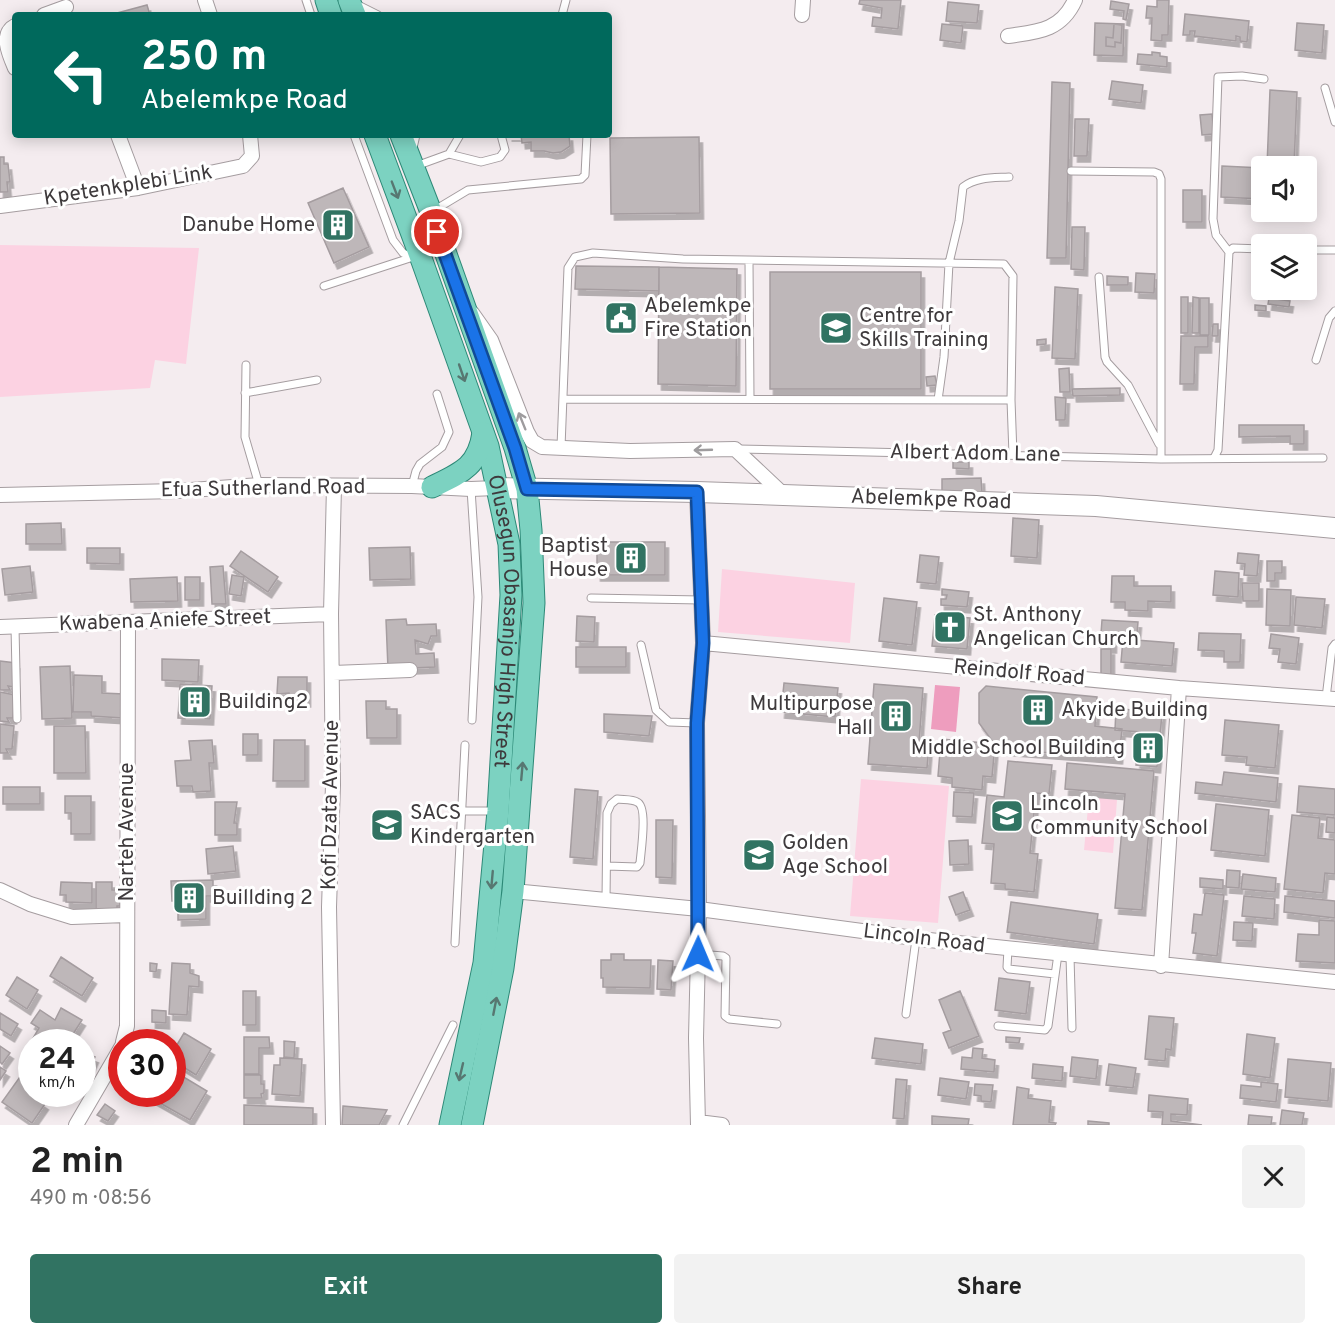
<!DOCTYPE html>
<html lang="en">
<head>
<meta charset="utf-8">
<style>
	body { margin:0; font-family:Overpass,sans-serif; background:#f2f2f2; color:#222; height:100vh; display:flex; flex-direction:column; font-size:22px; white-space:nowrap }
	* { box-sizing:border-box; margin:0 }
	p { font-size:20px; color:#767676 }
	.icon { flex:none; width:33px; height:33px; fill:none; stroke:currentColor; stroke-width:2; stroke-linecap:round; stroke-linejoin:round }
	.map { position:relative; height:1125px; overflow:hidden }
	.sheet { display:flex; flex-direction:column; background:#fff; flex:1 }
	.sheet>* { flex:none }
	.top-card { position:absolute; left:12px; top:12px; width:600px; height:126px; border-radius:6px; box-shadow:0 3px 15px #0003; background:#00695c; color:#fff; overflow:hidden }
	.controls { position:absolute; left:1251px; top:156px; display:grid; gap:12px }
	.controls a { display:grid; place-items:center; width:66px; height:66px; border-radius:6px; background:#fff; box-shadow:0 3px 15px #0003; font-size:30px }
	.speed { position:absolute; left:18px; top:1029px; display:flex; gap:12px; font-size:30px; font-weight:700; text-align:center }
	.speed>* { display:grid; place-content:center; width:78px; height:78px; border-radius:50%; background:#fff; box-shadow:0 3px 15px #0003; line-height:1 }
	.speed small { font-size:15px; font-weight:400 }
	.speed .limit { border:9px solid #d22; background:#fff; color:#111 }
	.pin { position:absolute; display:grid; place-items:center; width:51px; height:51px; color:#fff; margin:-26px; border:3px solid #fff; border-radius:50%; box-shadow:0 2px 6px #0007 }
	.me { position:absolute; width:66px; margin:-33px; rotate:1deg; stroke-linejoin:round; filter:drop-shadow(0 0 4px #0008) }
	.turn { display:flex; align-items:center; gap:21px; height:126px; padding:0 30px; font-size:27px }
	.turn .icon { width:78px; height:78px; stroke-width:2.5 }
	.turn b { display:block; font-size:42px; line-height:51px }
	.round { display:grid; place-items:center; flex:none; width:63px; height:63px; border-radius:6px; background:#f2f2f2 }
	.headline { display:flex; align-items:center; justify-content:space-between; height:102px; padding:0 30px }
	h1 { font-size:36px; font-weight:700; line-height:45px }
	.cta { display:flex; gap:12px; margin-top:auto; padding:12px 30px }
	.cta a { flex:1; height:69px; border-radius:6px; background:#317362; color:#fff; font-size:24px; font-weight:700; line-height:69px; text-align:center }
	.cta a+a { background:#f2f2f2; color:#222 }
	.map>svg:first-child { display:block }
</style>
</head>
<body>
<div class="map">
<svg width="1335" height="1125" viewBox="0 0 1335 1125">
	<defs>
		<filter id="shadow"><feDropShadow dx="3.5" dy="6" stdDeviation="0" flood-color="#0004"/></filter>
	</defs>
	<rect width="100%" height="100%" fill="#f4ecef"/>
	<!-- green -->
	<path fill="#fcd2e2" d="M0 245 199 248 186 364 155 360 150 388 0 397Z
		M722 569 855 583 850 643 718 632Z
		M861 779 949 786 938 923 850 916Z
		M1089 797 1117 800 1113 853 1084 850Z"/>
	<!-- water -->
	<path fill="#ee9dbe" d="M935 685 960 687 956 732 931 729Z"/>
	<!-- building -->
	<path fill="#beb7b9" stroke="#a59da0" stroke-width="1.5" fill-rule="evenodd" filter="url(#shadow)" d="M860 0H901L898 29 872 26 873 17 881 18 882 8 859 4Z
		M1157 0H1169L1168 35H1162V41L1151 40 1152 18H1146L1147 6 1157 7Z
		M1111 1 1129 4 1126 20 1123 19 1124 11 1110 9Z
		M948 2 979 5 977 23 946 21Z
		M147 5 150 15H118L117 13Z
		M1185 14 1249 21 1247 42 1240 41V37L1236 36V41L1194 36 1195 31H1190V35H1183Z
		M1095 23 1124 24 1123 56 1094 55ZM1114 24 1122 25 1121 43 1115 42V47L1106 46V37L1113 38Z
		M1297 23 1324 25 1322 53 1295 50Z
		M942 24 963 26 961 43 940 40Z
		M1114 24 1122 25 1121 43 1115 42V47L1106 46V37L1113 38Z
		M1152 52 1160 53V56L1167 57V67L1137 64 1138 54 1152 55Z
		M1112 81 1143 85 1141 103 1109 99Z
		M1052 82 1070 83 1066 258H1047Z
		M1270 90 1297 92 1294 166H1267Z
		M1212 114 1214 134 1202 135 1200 115Z
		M1075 119H1089L1087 156H1074Z
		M508 135H569L570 146 561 152 553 153 544 151H531V142L522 143 521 135Z
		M699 137 700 213 611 214 610 138Z
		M0 157H4V164H8L10 182H7L8 192H0Z
		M1222 166 1262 168V199L1221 197Z
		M343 188 369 247 334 263 308 203Z
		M1183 190H1202V222H1183Z
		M1072 227H1085L1084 270 1071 269Z
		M576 266 659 267V291L575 289Z
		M659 267 737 269 736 386 658 384Z
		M770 272H921V389H770Z
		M1136 273 1155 274 1154 293 1135 292Z
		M1107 276 1128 277V285H1107Z
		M1055 287 1078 289 1075 359 1052 358Z
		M1181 297H1188V333H1181Z
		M1193 297 1199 298V333H1192Z
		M1200 298H1209V335H1200Z
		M1269 298 1290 301 1289 307 1268 304Z
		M1255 305 1266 306V311L1255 310Z
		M1213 324H1218V336H1212Z
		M1181 336H1208V347H1195L1194 384H1180Z
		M1046 339V344L1037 345V340Z
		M1069 368 1070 392H1060L1059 369Z
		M935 376 937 385 927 386 926 377Z
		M1120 388V395L1073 396 1072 389Z
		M1055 397 1066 398 1065 420H1056Z
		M1239 425H1304V444H1290V436L1239 437Z
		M953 462H969V469L953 468Z
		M981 478 982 493 942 492V479Z
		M1013 518 1039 520 1037 558 1011 556Z
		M61 523 62 544H26V524Z
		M597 542H665V575H597Z
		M410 547 411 579 370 580 369 548Z
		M87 548H120V564L87 563Z
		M241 551 278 577 268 592 230 566Z
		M1238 553 1259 555 1257 576 1244 575 1245 564 1237 563Z
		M920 555 939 557 936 584 917 582Z
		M1267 561H1282V573H1275V581H1267Z
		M30 566 33 592 5 595 2 569Z
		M223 566 226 604H212L210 567Z
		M1215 571 1239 573 1238 597 1213 595Z
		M232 575 244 577 241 596 229 594Z
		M1112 576H1134V586H1171V602L1148 601V611L1125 610V602H1111Z
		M177 577 178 601 131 602 130 579Z
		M185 577H200V600H185Z
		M1242 583H1259V601H1243Z
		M942 589 969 592 967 607 941 605V599H946L947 595H942Z
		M1267 589 1291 590 1290 626 1266 625Z
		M1296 597 1325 599 1322 628 1294 625Z
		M884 598 917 602 912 645 879 641Z
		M935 615 970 618 967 649 932 646Z
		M577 616 595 617 594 642 576 641Z
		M406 619 407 625 436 624 437 636H431L428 644 415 640 416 654 434 653 435 667 388 669 386 620Z
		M1102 620 1138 622 1137 634 1113 633V647H1100Z
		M1199 633 1241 634 1240 662H1224V651L1198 650Z
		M1271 634 1299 638 1296 664 1278 662 1280 649 1269 648Z
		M1123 639 1174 643 1172 666 1121 662Z
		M576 647H626V667H576Z
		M1101 649H1111V675H1101Z
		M162 659 199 660 198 682 162 680Z
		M0 661 16 663 14 687 8 686 10 690H0Z
		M70 666 72 718 42 719 40 667Z
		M74 675 102 676V693L124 694 123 718 91 716V712H73Z
		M278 677H307V701H289V693L277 694Z
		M784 683 838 688 835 717 781 712Z
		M180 684 212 686 210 719 178 718Z
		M874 684 923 688 919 743 929 744 927 768 868 764Z
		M986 686 1097 697 1095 726 1122 729 1119 758 998 749 979 723V693Z
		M0 692 15 695 13 718H7L9 722 0 721Z
		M366 701H386V709H397V738H367Z
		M1116 708 1162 714 1157 767 1136 765 1140 732 1115 730Z
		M604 714 652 716 649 736 604 732Z
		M1225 720 1279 725 1275 768 1246 765 1247 757 1222 755Z
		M0 724 14 726 12 749H6L8 753H0Z
		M54 726H85L86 773H54Z
		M243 734H258V755H243Z
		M941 739 995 744 992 777 983 776 982 790 952 787V778L938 776Z
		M212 740 214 763H209L211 791 193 792 192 786H177L175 761 191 760 189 741Z
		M274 740H305V781H273Z
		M1008 761 1052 765 1049 794 1036 793 1030 853 1038 854 1034 892 1005 889V884L991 883 994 844 982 843 987 795 1004 797Z
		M1067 763 1154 771 1142 910 1115 908 1125 794 1065 789Z
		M1224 772 1278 778 1276 802 1195 793 1196 782 1222 785Z
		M1299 786 1335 789V815L1297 812Z
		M3 787H40V804H3Z
		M575 789 598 791 593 859 570 857Z
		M954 792 974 793 972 817 953 816Z
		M65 796H91V834H71V813H65Z
		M215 802H237L234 823H237V835H215Z
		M1216 804 1269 810 1265 856 1211 850Z
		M1292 815 1320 818 1318 838 1335 840V874L1325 873 1323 893 1284 889Z
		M1327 817 1335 818V833L1326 832Z
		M656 820H673L672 878 656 877Z
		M968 840 969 864 950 865 949 841Z
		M233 846 236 871 208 874 206 849Z
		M1227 870 1240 871 1239 888 1226 887Z
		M1243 874 1276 878 1275 892 1241 889Z
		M1200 878 1223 880V889L1200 887Z
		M213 880V896H206V919L178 920V901H172L171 881Z
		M61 882 92 883V903L66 902V895H60Z
		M96 882H112V890H120V906H117V910H96Z
		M963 892 970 910 956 915 949 897Z
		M1205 893 1224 895 1217 956 1193 953 1196 933H1192L1194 914 1202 915Z
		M1244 896 1275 899 1274 919 1242 916Z
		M1285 896 1335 901V918L1284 912Z
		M1011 902 1098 914 1094 944 1007 932Z
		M1319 920 1335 921V963L1296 961 1298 934 1319 935Z
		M1234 922 1253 923 1252 941 1233 940Z
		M611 954H624V960H651L650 988 603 987V978H601V960H611Z
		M61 957 93 978 82 996 50 976Z
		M658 960 673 961 671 990 657 989Z
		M150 963 157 964 156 972 150 971Z
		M172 963 190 964V973L199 976V987L189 986 187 1015 169 1014Z
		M17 977 38 990 27 1009 6 995Z
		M999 978 1030 982 1026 1014 995 1010Z
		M243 991H256V1025H243Z
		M960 991 979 1036 949 1048 943 1033 951 1030 939 1000Z
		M61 1008 82 1020 68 1042 62 1040 61 1042H32V1049L28 1047 39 1028 31 1023 40 1010 55 1020Z
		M152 1010 166 1011V1023L152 1022Z
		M0 1013 18 1024 11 1036 0 1029Z
		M1149 1016 1174 1018 1171 1050 1166 1049 1165 1061 1145 1059Z
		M184 1033 211 1049 196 1075 172 1060V1053Z
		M1247 1034 1275 1038 1270 1078 1243 1074Z
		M244 1037H269L270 1048H259V1074H244Z
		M1006 1037 1020 1038 1019 1043 1006 1042Z
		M875 1038 923 1044 921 1064 872 1058Z
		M284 1041 295 1042 294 1058 284 1057Z
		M0 1046 10 1053 2 1064 0 1062Z
		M973 1048 983 1049 982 1058 995 1060 994 1072 961 1069 962 1057 972 1058Z
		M82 1052 95 1057 82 1087Z
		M1072 1057 1098 1060 1096 1079 1070 1076Z
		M280 1058 302 1059 300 1096 272 1094 274 1065H280Z
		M1288 1059 1331 1063 1328 1101 1285 1097Z
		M1033 1064 1063 1067 1062 1081 1032 1078Z
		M1109 1064 1136 1068 1133 1088 1106 1085Z
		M0 1067 6 1071 0 1080Z
		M22 1074 32 1081 28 1092 45 1104 32 1123 2 1102Z
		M172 1075 182 1076 207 1091 190 1120 144 1094H172Z
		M244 1075H261V1084H264V1093L261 1094 262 1098H244Z
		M940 1078 969 1082 966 1099 938 1095Z
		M896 1079 907 1080 904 1119 893 1118Z
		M1261 1082 1278 1084 1276 1102 1240 1098 1241 1085 1261 1087Z
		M975 1084 993 1085 991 1102 981 1101V1096L974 1095Z
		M1017 1087 1029 1089 1028 1098 1051 1101 1049 1122 1056 1123 1055 1125H1013Z
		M1149 1095 1188 1099 1187 1115 1171 1114V1121L1202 1125H1162L1163 1112 1148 1111Z
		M105 1104 115 1111 108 1121 97 1115Z
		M244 1105 313 1108V1125H244Z
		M343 1106 387 1110 379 1125H342Z
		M1282 1110 1304 1113 1302 1125H1280Z
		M1249 1115 1272 1117 1271 1125H1248Z
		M932 1116 969 1119 968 1125H932Z
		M1088 1121 1109 1123V1125H1088Z"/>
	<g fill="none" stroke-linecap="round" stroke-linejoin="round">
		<!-- lane casing -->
		<g stroke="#a59da0" stroke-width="9">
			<path id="lane" d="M306 0 311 15
				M356 4 378 15
				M562 15 566 0
				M1325 88 1335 122
				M354 135 393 240 403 253 417 260
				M413 148 416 135
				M449 154 481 162 500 157 505 150 501 135
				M416 166 449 154 460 135
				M1071 171 1154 172 1159 174 1161 179V459
				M433 211 468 190 581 179 585 175 587 135
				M1306 250H1335
				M1229 252 1216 235 1213 219 1218 77 1242 76 1264 79
				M749 261 750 399
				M1099 277 1105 357 1107 362 1128 385 1159 444
				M324 286 410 258
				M1316 360 1329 318 1335 311
				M246 365 245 437 259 485
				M245 393 317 380
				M563 399 1011 400
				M938 400 944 357 949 263 959 221 963 187C976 177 993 178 1009 177
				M561 447 568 268 575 257 593 253 683 259 1004 264 1013 276 1011 400 1013 455
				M738 449 1161 459 1323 458
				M1214 458 1218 450 1229 252 1233 248 1262 249
				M412 486 416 471 420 464 442 447 449 432 437 394
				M471 489 478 597 472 720
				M591 598 701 600
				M15 627 17 719
				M641 645 656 710 669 722 697 723
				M1326 698 1332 648 1335 644
				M462 811H495
				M606 900 607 813 611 804 617 799C623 800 632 799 637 802 648 806 641 851 640 863L637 867 607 866
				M455 943 465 745
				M1008 949 1007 967 1009 969 1055 974
				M698 954 723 956 726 958 725 1016 729 1019 777 1024
				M1070 956 1072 1028
				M906 1014 916 939
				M998 1026 1045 1030 1048 1026 1058 954
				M403 1125 453 1025"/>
		</g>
		<!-- street casing -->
		<g stroke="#a59da0" stroke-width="16">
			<path id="street" d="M205 0 210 15
				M44 15 66 7
				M802 15 803 0
				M15 26C0 34 9 54 15 68
				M1008 36C1037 32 1061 31 1075 0
				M118 135 138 188
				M0 206 138 188 243 166 252 156 250 135
				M472 313 491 340 527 432 532 441 542 447 630 451 735 449 785 496
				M697 492 703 643 697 723 699 909 696 1038 698 1125
				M0 495 177 491 259 485 412 486 471 489 496 488
				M0 627 331 614
				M703 643 1179 688 1335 699
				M333 673 410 670
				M0 890 30 904 72 917 126 915
				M513 891 699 909 929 940 1335 982
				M1161 966 1179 688
				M123 1042 127 1026 128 622
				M698 1122 722 1125
				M76 1125 122 1046
				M333 1125 329 907 333 785 331 614 334 486"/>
		</g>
		<!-- secondary casing -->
		<g stroke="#a59da0" stroke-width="22">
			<path id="secondary" d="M496 488 697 492 1096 506 1335 528"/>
		</g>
		<!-- primary casing -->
		<g stroke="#2d8977" stroke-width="23">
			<g id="primary">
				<path d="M326 0 331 15"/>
				<path d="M349 0 355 15"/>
				<path id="s1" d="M375 135 422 261 488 446 509 544 511 595 498 811 484 963 450 1125"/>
				<path d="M401 135 431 212 515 448 527 489 531 530 534 603 513 891 503 968 472 1125"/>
				<path d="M432 487C461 473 478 467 483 433"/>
			</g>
		</g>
		<!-- lane -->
		<use href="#lane" stroke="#fff" stroke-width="7"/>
		<!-- street -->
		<use href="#street" stroke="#fff" stroke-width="14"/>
		<!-- secondary -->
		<use href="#secondary" stroke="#fff" stroke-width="20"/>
		<!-- primary -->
		<use href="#primary" stroke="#7cd2c1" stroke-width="21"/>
	</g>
	<!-- one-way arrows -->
	<defs><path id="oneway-shaft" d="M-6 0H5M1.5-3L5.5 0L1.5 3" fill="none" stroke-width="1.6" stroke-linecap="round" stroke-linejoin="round" transform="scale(1.5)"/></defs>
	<g stroke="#577771">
		<use href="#oneway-shaft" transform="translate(395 190) rotate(69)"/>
		<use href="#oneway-shaft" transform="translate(462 373) rotate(71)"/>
		<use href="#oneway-shaft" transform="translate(522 771) rotate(-85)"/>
		<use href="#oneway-shaft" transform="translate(492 880) rotate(95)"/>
		<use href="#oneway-shaft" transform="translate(495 1006) rotate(-79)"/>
		<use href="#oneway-shaft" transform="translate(461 1072) rotate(103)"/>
	</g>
	<g stroke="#9e9c9e">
		<use href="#oneway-shaft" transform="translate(522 421) rotate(-112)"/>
		<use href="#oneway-shaft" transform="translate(703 450) rotate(178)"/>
	</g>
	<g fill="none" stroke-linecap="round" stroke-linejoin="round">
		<!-- route casing -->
		<g stroke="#114b97" stroke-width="15">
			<path id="route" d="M437 232 515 448 527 489 697 492 703 643 697 723 698 954"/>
		</g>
		<!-- route -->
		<use href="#route" stroke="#1a73e8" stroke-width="10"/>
	</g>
	<!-- icons -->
	<defs>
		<g id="building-square" transform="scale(1.725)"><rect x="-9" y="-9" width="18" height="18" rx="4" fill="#317362" stroke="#fff"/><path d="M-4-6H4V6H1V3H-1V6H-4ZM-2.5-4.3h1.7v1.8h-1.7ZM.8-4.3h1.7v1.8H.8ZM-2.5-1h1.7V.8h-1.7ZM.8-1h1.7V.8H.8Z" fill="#fff"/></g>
		<g id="civic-square" transform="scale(1.725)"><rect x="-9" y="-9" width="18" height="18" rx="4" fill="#317362" stroke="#fff"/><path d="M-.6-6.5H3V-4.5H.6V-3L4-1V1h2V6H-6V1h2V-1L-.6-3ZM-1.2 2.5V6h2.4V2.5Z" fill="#fff"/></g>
		<g id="school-square" transform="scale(1.725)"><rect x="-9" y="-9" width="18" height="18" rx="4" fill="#317362" stroke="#fff"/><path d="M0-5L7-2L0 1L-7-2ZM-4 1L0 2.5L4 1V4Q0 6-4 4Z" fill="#fff"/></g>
		<g id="church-square" transform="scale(1.725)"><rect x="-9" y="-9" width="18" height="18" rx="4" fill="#317362" stroke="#fff"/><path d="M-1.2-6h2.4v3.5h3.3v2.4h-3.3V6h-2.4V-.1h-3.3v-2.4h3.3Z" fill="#fff"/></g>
	</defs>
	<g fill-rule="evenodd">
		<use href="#building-square" x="338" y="225"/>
		<use href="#civic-square" x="621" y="318"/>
		<use href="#school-square" x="836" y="328"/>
		<use href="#building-square" x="631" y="558"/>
		<use href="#church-square" x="950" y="627"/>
		<use href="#building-square" x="195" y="702"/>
		<use href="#building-square" x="1038" y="710"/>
		<use href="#building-square" x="896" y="716"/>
		<use href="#building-square" x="1148" y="748"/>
		<use href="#school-square" x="1007" y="816"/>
		<use href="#school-square" x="387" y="825"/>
		<use href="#school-square" x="759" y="855"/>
		<use href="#building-square" x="189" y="898"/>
	</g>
	<g text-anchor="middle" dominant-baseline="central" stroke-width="6" stroke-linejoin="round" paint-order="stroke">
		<!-- street labels -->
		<g font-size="21" fill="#3e3a3c" stroke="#fff">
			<text transform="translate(128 186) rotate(-9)">Kpetenkplebi Link</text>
			<text transform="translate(975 454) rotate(1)">Albert Adom Lane</text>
			<text transform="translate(263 489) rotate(-1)">Efua Sutherland Road</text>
			<text transform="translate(931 500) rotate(2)">Abelemkpe Road</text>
			<text transform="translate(165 621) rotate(-2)">Kwabena Aniefe Street</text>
			<text stroke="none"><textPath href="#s1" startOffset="508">Olusegun Obasanjo High Street</textPath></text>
			<text transform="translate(1019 673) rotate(5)">Reindolf Road</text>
			<text transform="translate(331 805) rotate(-89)">Kofi Dzata Avenue</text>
			<text transform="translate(127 832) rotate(-90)">Narteh Avenue</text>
			<text transform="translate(924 939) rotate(7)">Lincoln Road</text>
		</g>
		<!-- poi labels -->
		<g font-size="21" fill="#3e3a3c" stroke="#fff" text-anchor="start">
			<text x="315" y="225" text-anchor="end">Danube Home</text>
			<text x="644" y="306">Abelemkpe<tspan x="644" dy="24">Fire Station</tspan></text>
			<text x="859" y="316">Centre for<tspan x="859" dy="24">Skills Training</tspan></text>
			<text x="608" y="546" text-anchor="end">Baptist<tspan x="608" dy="24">House</tspan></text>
			<text x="973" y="615">St. Anthony<tspan x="973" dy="24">Angelican Church</tspan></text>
			<text x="218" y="702">Building2</text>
			<text x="873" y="704" text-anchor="end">Multipurpose<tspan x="873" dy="24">Hall</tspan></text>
			<text x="1061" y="710">Akyide Building</text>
			<text x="1125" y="748" text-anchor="end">Middle School Building</text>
			<text x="1030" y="804">Lincoln<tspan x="1030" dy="24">Community School</tspan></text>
			<text x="410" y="813">SACS<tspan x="410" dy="24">Kindergarten</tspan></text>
			<text x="782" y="843">Golden<tspan x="782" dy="24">Age School</tspan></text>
			<text x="212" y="898">Buillding 2</text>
		</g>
	</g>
</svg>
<div class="controls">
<a><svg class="icon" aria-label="sound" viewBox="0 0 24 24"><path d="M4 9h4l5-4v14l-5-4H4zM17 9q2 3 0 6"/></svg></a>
<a><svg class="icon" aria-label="layers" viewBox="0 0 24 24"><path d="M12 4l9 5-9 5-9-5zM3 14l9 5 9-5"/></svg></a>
</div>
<div class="speed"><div>24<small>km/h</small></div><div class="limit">30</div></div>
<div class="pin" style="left:437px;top:232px;background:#d93025"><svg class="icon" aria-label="arrive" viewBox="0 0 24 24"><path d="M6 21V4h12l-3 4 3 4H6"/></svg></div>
<svg class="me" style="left:698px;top:954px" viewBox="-20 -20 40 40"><path d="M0-17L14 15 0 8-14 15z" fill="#1a73e8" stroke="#fff" stroke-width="4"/></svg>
<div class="top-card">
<div class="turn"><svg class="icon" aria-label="left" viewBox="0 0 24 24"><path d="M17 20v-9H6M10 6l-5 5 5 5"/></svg><div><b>250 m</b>Abelemkpe Road</div></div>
</div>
</div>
<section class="sheet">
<div class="headline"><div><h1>2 min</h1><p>490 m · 08:56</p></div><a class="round"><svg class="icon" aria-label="close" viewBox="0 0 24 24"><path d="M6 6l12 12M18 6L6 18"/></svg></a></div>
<div class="cta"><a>Exit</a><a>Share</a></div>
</section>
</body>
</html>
